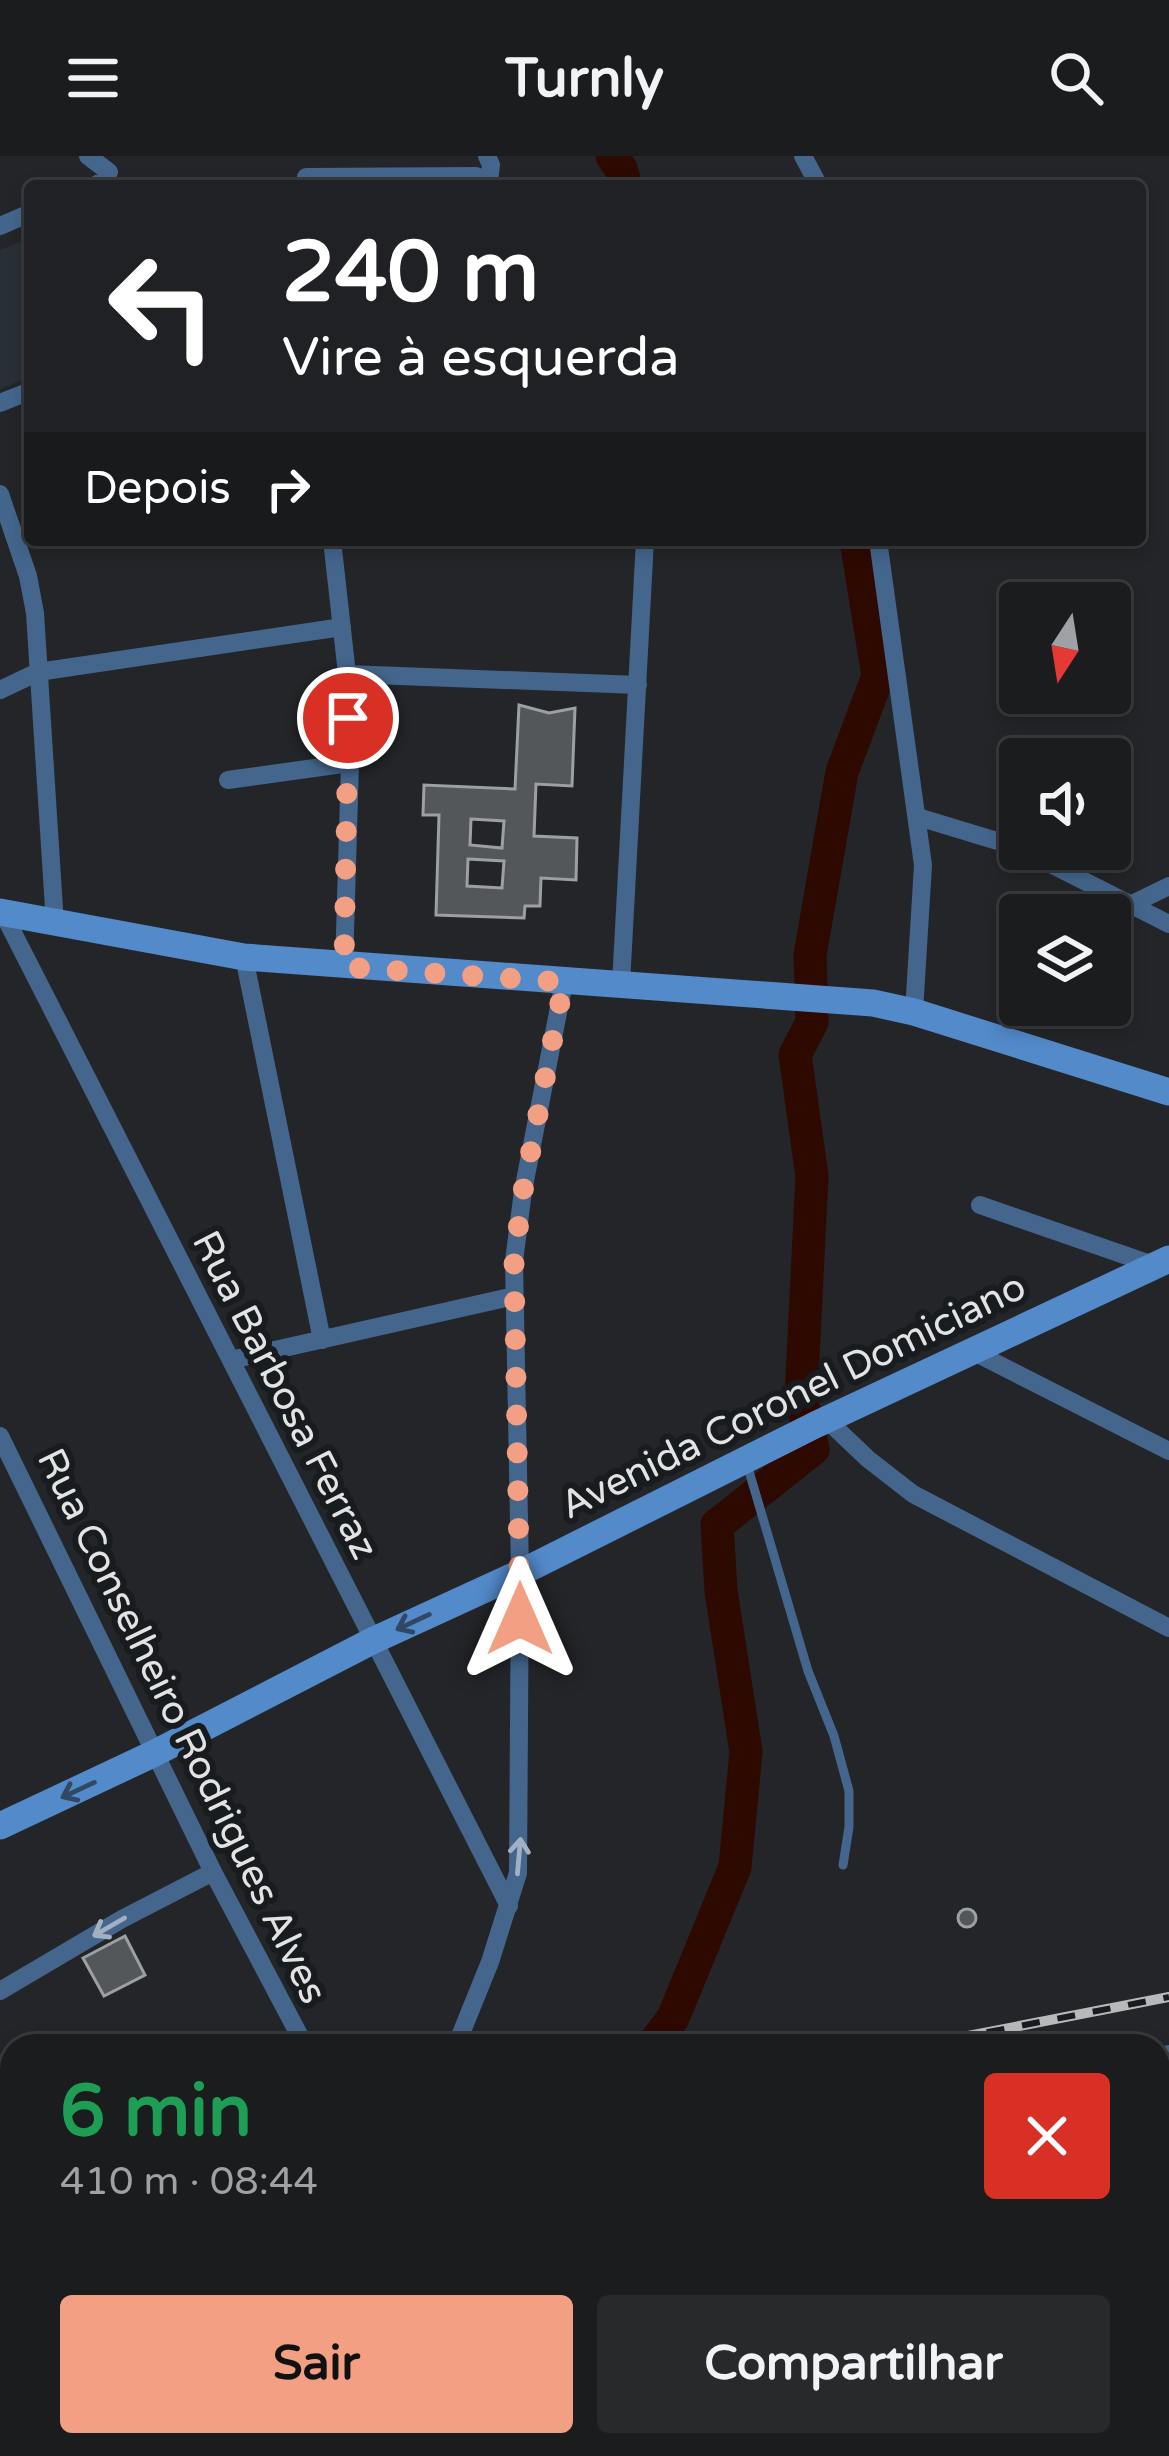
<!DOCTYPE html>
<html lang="pt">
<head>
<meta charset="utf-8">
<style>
	body { margin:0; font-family:"Varela Round",sans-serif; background:#27292b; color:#f1f3f6; height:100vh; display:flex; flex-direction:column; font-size:45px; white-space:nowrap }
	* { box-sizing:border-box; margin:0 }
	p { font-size:39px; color:#9fa1a4 }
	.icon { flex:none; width:66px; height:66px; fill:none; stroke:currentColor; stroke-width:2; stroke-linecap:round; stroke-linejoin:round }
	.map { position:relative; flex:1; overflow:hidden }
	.panel { position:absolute; left:0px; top:1878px; width:1170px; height:423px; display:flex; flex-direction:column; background:#1a1c1e; border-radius:36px 36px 0 0; box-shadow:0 6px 18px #0003,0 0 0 3px #383a3c }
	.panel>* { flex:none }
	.top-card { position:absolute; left:24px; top:24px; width:1122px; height:366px; border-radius:12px; box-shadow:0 6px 18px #0003,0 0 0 3px #383a3c; background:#202124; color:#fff; overflow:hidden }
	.needle { width:78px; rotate:192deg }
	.controls { position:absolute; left:999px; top:426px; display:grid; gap:24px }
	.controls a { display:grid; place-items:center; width:132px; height:132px; border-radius:12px; background:#1a1c1e; box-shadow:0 6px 18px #0003,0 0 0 3px #383a3c; font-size:60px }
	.pin { position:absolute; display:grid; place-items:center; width:102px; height:102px; color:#fff; margin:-51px; border:6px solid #fff; border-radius:50%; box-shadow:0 3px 12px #0007 }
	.me { position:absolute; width:132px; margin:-66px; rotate:0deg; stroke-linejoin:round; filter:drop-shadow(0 0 9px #0008) }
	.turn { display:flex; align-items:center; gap:42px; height:252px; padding:0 60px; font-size:54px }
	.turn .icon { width:156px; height:156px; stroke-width:2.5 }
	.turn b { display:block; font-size:84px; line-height:102px }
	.then { display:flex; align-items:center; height:114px; padding:0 60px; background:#0003; gap:24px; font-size:45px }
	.round { display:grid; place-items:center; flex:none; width:126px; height:126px; border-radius:12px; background:#27292b }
	.overview { display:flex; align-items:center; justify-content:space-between; height:204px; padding:0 60px }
	h1 { font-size:72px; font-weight:700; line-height:90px; color:#1e9e55 }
	.primary-button { display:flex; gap:24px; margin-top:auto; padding:24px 60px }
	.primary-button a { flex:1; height:138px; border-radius:12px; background:#f39f84; color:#111; font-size:48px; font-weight:700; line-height:138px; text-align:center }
	.primary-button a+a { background:#27292b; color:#f1f3f6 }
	header { display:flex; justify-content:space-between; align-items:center; height:156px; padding:0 60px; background:#1a1c1e; font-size:54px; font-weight:700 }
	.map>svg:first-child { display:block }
</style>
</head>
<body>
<header><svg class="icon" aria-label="menu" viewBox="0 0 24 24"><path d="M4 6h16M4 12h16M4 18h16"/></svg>Turnly<svg class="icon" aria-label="search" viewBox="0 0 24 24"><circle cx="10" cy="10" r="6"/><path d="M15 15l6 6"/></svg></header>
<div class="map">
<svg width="1169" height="2300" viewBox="0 0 1169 2300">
	<rect width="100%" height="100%" fill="#232528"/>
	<!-- built -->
	<path fill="#292f36" d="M30 82V221L0 233V94Z"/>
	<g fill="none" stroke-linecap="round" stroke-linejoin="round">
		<!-- river -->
		<path stroke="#2d0900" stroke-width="33" d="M612 0 621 13 626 30
			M652 1890 673 1862 735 1711 746 1596 721 1435 717 1369 813 1293 801 1242 812 1020 795 899 812 866 810 799 842 616 878 520 856 384
			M154 2300 164 2289"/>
	</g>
	<!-- building -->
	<path fill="#54575a" stroke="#9c9fa3" stroke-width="3" fill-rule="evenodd" d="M519 549 549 557 575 552 572 630 536 628 534 680 577 682 576 724 541 722 540 750H525L524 762 436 759 439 659H423L424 629 515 633ZM471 663 504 665 502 692 470 689ZM468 703 504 705 502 732 467 730Z
		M958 1762a9 9 0 1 1 18 0a9 9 0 1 1-18 0Z
		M125 1780 145 1819 104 1840 83 1802Z"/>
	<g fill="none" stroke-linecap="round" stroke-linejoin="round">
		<!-- lane -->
		<path stroke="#44668d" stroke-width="9" d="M746 1305 808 1515 834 1580 849 1635V1671L843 1709"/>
		<!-- street -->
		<path stroke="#44668d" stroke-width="18" d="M88 0 109 16 105 24 94 30
			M487 0 491 9 489 25
			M803 0 819 30
			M306 21 476 20 493 30
			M0 70 30 57
			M0 247 30 235
			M0 338 28 420 35 457 55 768
			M332 384 347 518 350 607 344 811
			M878 384 923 709 914 856
			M347 518 638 529
			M0 534 38 516 342 471
			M228 624 350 607
			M918 661 1020 692
			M1021 693 1169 768
			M1130 749 1169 730
			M3 757 509 1750
			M244 801 322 1184
			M621 828 645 384
			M980 1049 1159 1111
			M974 1196 1169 1295
			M231 1204 514 1140
			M827 1264 868 1303 913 1338 1169 1472
			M0 1280 213 1716 305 1890
			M0 1835 122 1763 213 1716
			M456 1890 490 1806 518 1717 520 1417 514 1105 523 1035 564 826
			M1158 1900 1169 1898
			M0 2149 12 2146
			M410 2289 416 2300
			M585 2289 591 2300
			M775 2289 780 2300
			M945 2289 950 2300
			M1122 2289 1127 2300
			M257 2300 268 2289"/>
		<!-- secondary -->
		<path stroke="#538ac9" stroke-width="27" d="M0 756 244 801 873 847 914 856 1169 936
			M0 1670 155 1597 372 1485 520 1417 815 1269 1169 1103"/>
		<!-- rail casing -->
		<g stroke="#b7b9bb" stroke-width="10">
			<path id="rail" d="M916 1890 1169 1841
				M210 2300 221 2289"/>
		</g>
		<!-- rail -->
		<use href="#rail" stroke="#191c1e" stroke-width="6" stroke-dasharray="18" stroke-linecap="butt"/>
	</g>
	<!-- one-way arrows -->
	<defs><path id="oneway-shaft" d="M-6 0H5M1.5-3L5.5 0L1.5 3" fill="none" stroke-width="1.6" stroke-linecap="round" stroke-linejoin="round" transform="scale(3)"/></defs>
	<g stroke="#304862">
		<use href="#oneway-shaft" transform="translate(413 1466) rotate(155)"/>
		<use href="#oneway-shaft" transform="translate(78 1634) rotate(155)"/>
	</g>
	<g stroke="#a2b1c2">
		<use href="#oneway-shaft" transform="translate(519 1700) rotate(-85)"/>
		<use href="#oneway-shaft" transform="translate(109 1771) rotate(150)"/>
	</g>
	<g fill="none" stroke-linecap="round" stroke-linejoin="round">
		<!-- route -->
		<path stroke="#f39f84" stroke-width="21" stroke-dasharray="0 37.8" d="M348 562 344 811 564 826 523 1035 514 1105 520 1463"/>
	</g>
	<g text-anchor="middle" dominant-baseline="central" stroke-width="12" stroke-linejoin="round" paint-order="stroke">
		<!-- street labels -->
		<g font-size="39" fill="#e1e3e5" stroke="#191c1e">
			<text transform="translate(285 1239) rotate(63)">Rua Barbosa Ferraz</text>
			<text transform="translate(793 1240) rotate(-26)">Avenida Coronel Domiciano</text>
			<text transform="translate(182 1570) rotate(64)">Rua Conselheiro Rodrigues Alves</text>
		</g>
	</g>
</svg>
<div class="controls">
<a><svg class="needle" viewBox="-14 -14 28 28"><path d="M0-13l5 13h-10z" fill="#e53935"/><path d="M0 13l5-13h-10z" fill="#9fa1a4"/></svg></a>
<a><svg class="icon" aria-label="sound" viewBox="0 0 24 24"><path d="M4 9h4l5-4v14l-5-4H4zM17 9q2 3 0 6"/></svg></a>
<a><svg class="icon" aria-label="layers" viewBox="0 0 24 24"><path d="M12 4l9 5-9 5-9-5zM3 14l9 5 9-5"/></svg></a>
</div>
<div class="pin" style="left:348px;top:562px;background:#d93025"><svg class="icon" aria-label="arrive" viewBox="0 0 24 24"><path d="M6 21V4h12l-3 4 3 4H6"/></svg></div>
<svg class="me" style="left:520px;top:1463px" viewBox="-20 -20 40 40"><path d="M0-17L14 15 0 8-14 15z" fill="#f39f84" stroke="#fff" stroke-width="4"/></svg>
<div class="top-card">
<div class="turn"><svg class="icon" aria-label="left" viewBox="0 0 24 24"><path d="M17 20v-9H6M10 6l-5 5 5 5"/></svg><div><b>240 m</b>Vire à esquerda</div></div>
<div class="then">Depois<svg class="icon" aria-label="right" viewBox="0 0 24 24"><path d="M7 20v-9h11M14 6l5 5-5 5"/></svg></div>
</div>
<section class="panel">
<div class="overview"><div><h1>6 min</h1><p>410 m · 08:44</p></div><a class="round" style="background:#d93025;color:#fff"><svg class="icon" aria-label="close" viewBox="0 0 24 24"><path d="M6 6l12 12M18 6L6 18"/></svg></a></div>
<div class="primary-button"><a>Sair</a><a>Compartilhar</a></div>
</section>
</div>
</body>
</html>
